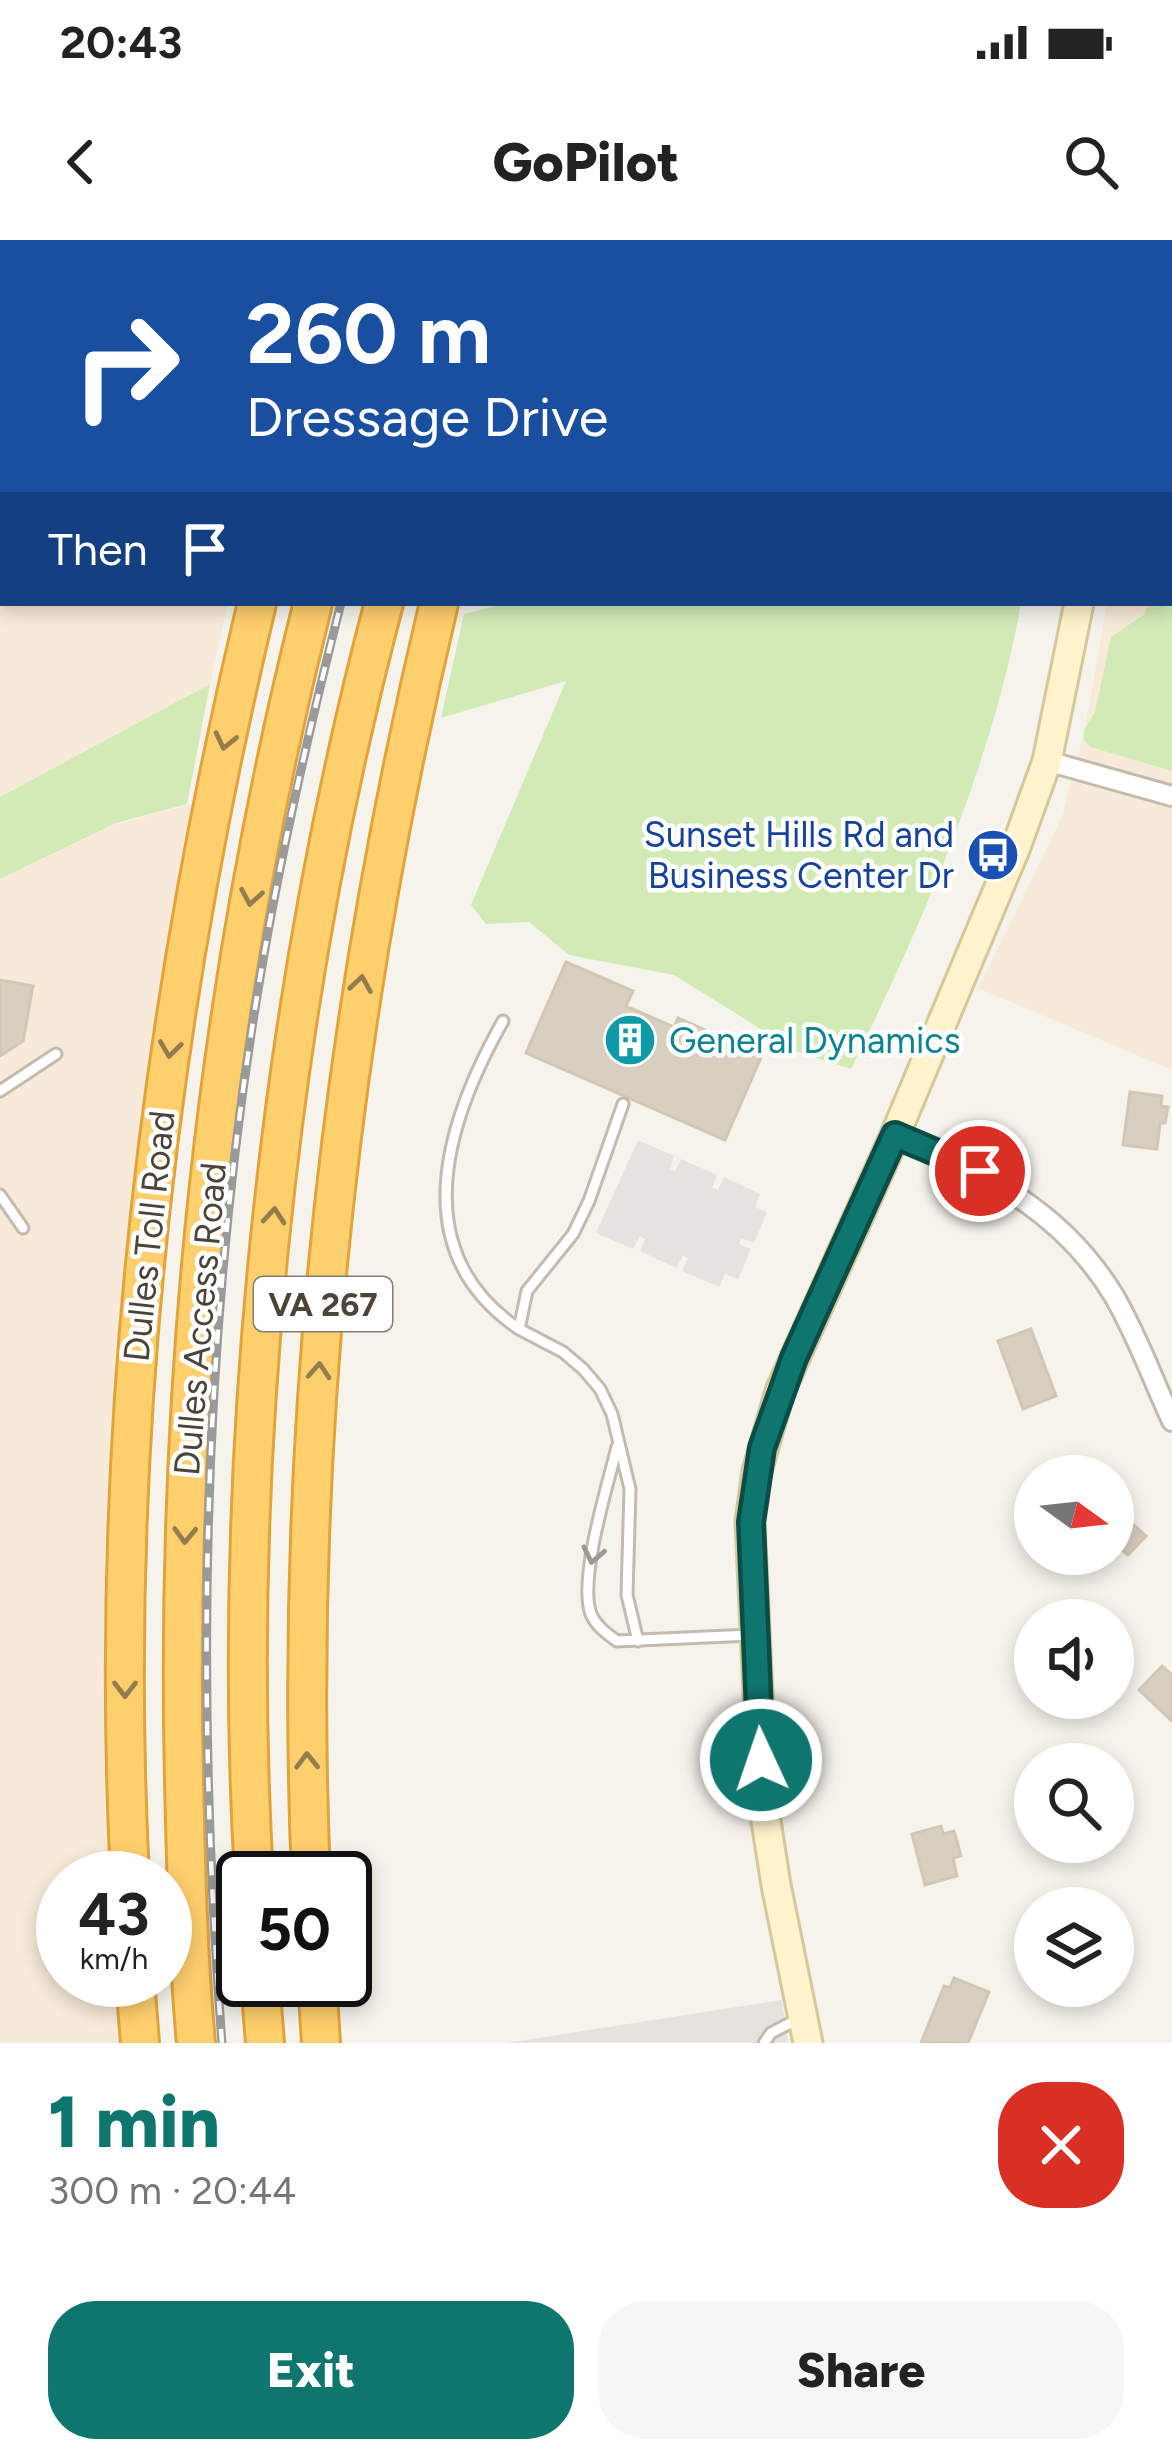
<!DOCTYPE html>
<html lang="en">
<head>
<meta charset="utf-8">
<style>
	body { margin:0; font-family:Figtree,sans-serif; background:#f6f6f6; color:#222; height:100vh; display:flex; flex-direction:column; font-size:45px; white-space:nowrap }
	* { box-sizing:border-box; margin:0 }
	p { font-size:39px; color:#767676 }
	.icon { flex:none; width:66px; height:66px; fill:none; stroke:currentColor; stroke-width:2; stroke-linecap:round; stroke-linejoin:round }
	.map { position:relative; height:1803px; overflow:hidden }
	.side { display:flex; flex-direction:column; background:#fff; flex:1 }
	.side>* { flex:none }
	.guide { position:absolute; left:0px; top:0px; width:1173px; height:366px; box-shadow:0 6px 18px #0003; background:#1a4fa0; color:#fff; overflow:hidden }
	.needle { width:78px; rotate:105deg }
	.tools { position:absolute; left:1014px; top:1215px; display:grid; gap:24px }
	.tools a { display:grid; place-items:center; width:120px; height:120px; border-radius:50%; background:#fff; box-shadow:0 6px 18px #0003; font-size:60px }
	.speed { position:absolute; left:36px; top:1611px; display:flex; gap:24px; font-size:60px; font-weight:700; text-align:center }
	.speed>* { display:grid; place-content:center; width:156px; height:156px; border-radius:50%; background:#fff; box-shadow:0 6px 18px #0003; line-height:1 }
	.speed small { font-size:30px; font-weight:400 }
	.speed .limit { border:6px solid #111; border-radius:18px; background:#fff; color:#111 }
	.pin { position:absolute; display:grid; place-items:center; width:102px; height:102px; color:#fff; margin:-51px; border:6px solid #fff; border-radius:50%; box-shadow:0 3px 12px #0007 }
	.me { position:absolute; width:132px; margin:-66px; rotate:357deg; stroke-linejoin:round; filter:drop-shadow(0 0 9px #0008) }
	.turn { display:flex; align-items:center; gap:42px; height:252px; padding:0 48px; font-size:54px }
	.turn .icon { width:156px; height:156px; stroke-width:2.5 }
	.turn b { display:block; font-size:84px; line-height:102px }
	.then { display:flex; align-items:center; height:114px; padding:0 48px; background:#0003; gap:24px; font-size:45px }
	.round { display:grid; place-items:center; flex:none; width:126px; height:126px; border-radius:48px; background:#f6f6f6 }
	.headline { display:flex; align-items:center; justify-content:space-between; height:204px; padding:0 48px }
	h1 { font-size:72px; font-weight:800; line-height:90px; color:#0f766e }
	.primary-button { display:flex; gap:24px; margin-top:auto; padding:24px 48px }
	.primary-button a { flex:1; height:138px; border-radius:48px; background:#0f766e; color:#fff; font-size:48px; font-weight:800; line-height:138px; text-align:center }
	.primary-button a+a { background:#f6f6f6; color:#222 }
	.status { display:flex; justify-content:space-between; align-items:center; height:84px; padding:0 60px; background:#fff; direction:ltr }
	.status svg { height:33px; fill:currentColor }
	header { display:flex; justify-content:space-between; align-items:center; height:156px; padding:0 48px; background:#fff; font-size:54px; font-weight:800 }
	.map>svg:first-child { display:block }
</style>
</head>
<body>
<div class="status"><b>20:43</b><svg viewBox="0 0 49 12"><path d="M0 12V9h3v3zM5 12V6h3v6zM10 12V3h3v9zM15 12V0h3v12zM26 1h20v11H26zM47 4h2v5h-2z"/></svg></div>
<header><svg class="icon" aria-label="back" viewBox="0 0 24 24"><path d="M15 5l-7 7 7 7"/></svg>GoPilot<svg class="icon" aria-label="search" viewBox="0 0 24 24"><circle cx="10" cy="10" r="6"/><path d="M15 15l6 6"/></svg></header>
<div class="map">
<svg width="1172" height="1803" viewBox="0 0 1172 1803">
	<rect width="100%" height="100%" fill="#f6f3ec"/>
	<!-- commercial -->
	<path fill="#f7ead8" d="M0 0H325L3 3V363H228L210 444 0 557Z
		M1172 222V830L978 748 1062 577 1085 489 1107 363H1170Z
		M214 558 149 962 131 1638H63V1740H134L140 1803H0V639L113 585Z"/>
	<!-- industrial -->
	<path fill="#e6e2dd" d="M782 1760 788 1803H506Z"/>
	<!-- green -->
	<path fill="#d2eab5" d="M1172 360V531L1091 507 1084 500V490L1095 472 1111 397 1145 374 1147 368Z
		M508 363H1021C993 523 922 683 851 829L798 812 674 735 569 715 529 682 486 684 471 665 566 441 441 478 464 374Z
		M210 444 187 564 116 583 0 639V557Z"/>
	<!-- parking -->
	<path fill="#e5e3e0" d="M638 900 674 916 669 930 675 931 681 919 717 935 712 948 718 950 724 937 760 954 755 967 767 972 754 1003 741 998 739 1004 751 1009 738 1039 725 1034 719 1047 682 1031 688 1018 683 1015 676 1028 640 1011 645 999 640 996 633 1009 596 993Z"/>
	<!-- building -->
	<path fill="#d8cfc1" stroke="#d3c7b4" stroke-width="3" d="M566 722 633 751 626 766 674 787 678 778 762 815 725 900 526 813Z
		M0 740 33 746 23 801 0 816Z
		M1130 852 1162 856 1161 866 1168 867 1165 883H1160L1157 909 1123 905Z
		M1031 1089 1056 1156 1023 1169 998 1101Z
		M1113 1266 1146 1296 1128 1315 1113 1302Z
		M1162 1426 1172 1435V1481L1139 1450Z
		M941 1586 943 1594 954 1591 961 1616 953 1618 957 1636 925 1645 912 1594Z
		M954 1738 989 1752 968 1803H921L944 1746 950 1748Z"/>
	<g fill="none" stroke-linecap="round" stroke-linejoin="round">
		<!-- service casing -->
		<g stroke="#c2bbae" stroke-width="15">
			<path id="service" d="M870 0 878 3
				M0 345 3 344
				M503 781C446 882 404 1011 519 1089
				M0 851 56 814
				M623 864 589 961 573 994 527 1051 519 1089 563 1112 583 1129 600 1149 612 1174 630 1249 627 1355 638 1401
				M0 955 23 988
				M617 1207C608 1244 578 1340 591 1374 596 1386 607 1394 617 1401L751 1395
				M764 1803 771 1793 798 1779"/>
		</g>
		<!-- minor casing -->
		<g stroke="#c2bbae" stroke-width="24">
			<path id="minor" d="M1170 350 1172 349
				M1047 521 1172 556
				M895 895C983 931 1063 971 1114 1056 1137 1095 1153 1140 1172 1181"/>
		</g>
		<!-- secondary casing -->
		<g stroke="#d6c79b" stroke-width="33">
			<path id="secondary" d="M1148 3 1149 0
				M808 1803 776 1645 763 1562 750 1282 757 1231 780 1151 895 895 1016 607 1047 521 1079 363"/>
		</g>
		<!-- motorway casing -->
		<g stroke="#e0a43c" stroke-width="42">
			<path id="motorway" d="M359 3 360 0
				M419 3 420 0
				M491 3 492 0
				M543 3 544 0
				M130 1638C108 1208 157 781 257 363
				M254 1638C230 1226 278 762 384 363
				M311 1638C293 1208 339 782 439 363
				M135 1740 140 1803
				M260 1740 265 1803
				M317 1740 321 1803
				M196 1803C188 1716 186 1628 184 1540 175 1145 216 746 313 363"/>
		</g>
		<!-- service -->
		<use href="#service" stroke="#fff" stroke-width="9"/>
		<!-- minor -->
		<use href="#minor" stroke="#fff" stroke-width="18"/>
		<!-- secondary -->
		<use href="#secondary" stroke="#fff3cd" stroke-width="27"/>
		<!-- motorway -->
		<use href="#motorway" stroke="#ffcf6e" stroke-width="36"/>
		<!-- rail casing -->
		<g stroke="#9a9a9a" stroke-width="9">
			<path id="rail" d="M458 3 459 0
				M222 1803C195 1451 201 1094 259 744 280 616 309 489 341 363"/>
		</g>
		<!-- rail -->
		<use href="#rail" stroke="#fff" stroke-width="4.5" stroke-dasharray="14" stroke-linecap="butt"/>
	</g>
	<!-- one-way arrows -->
	<defs><path id="oneway-chevron" d="M-2-3.5L2.5 0L-2 3.5" fill="none" stroke-width="1.6" stroke-linecap="round" stroke-linejoin="round" transform="scale(3)"/></defs>
	<g stroke="#937c4e">
		<use href="#oneway-chevron" transform="translate(225 501) rotate(103)"/>
		<use href="#oneway-chevron" transform="translate(251 657) rotate(100)"/>
		<use href="#oneway-chevron" transform="translate(361 744) rotate(-81)"/>
		<use href="#oneway-chevron" transform="translate(170 809) rotate(98)"/>
		<use href="#oneway-chevron" transform="translate(274 976) rotate(-85)"/>
		<use href="#oneway-chevron" transform="translate(319 1131) rotate(-86)"/>
		<use href="#oneway-chevron" transform="translate(185 1295) rotate(92)"/>
		<use href="#oneway-chevron" transform="translate(125 1449) rotate(90)"/>
		<use href="#oneway-chevron" transform="translate(307 1521) rotate(-91)"/>
	</g>
	<use stroke="#9c9892" href="#oneway-chevron" transform="translate(593 1315) rotate(102)"/>
	<g fill="none" stroke-linecap="round" stroke-linejoin="round">
		<!-- route casing -->
		<g stroke="#0a4d48" stroke-width="30">
			<path id="route" d="M761 1520 751 1282 762 1208 794 1118 895 895 980 931"/>
		</g>
		<!-- route -->
		<use href="#route" stroke="#0f766e" stroke-width="21"/>
	</g>
	<!-- icons -->
	<defs>
		<g id="bus-disc" transform="scale(2.7)"><circle r="9.5" fill="#1a4fb4" stroke="#fff"/><path d="M-5-6H5V4H4V6H2V4H-2V6H-4V4H-5ZM-3.5-4V0h7V-4ZM-3.5 1.2v1.5H-2V1.2ZM2 1.2v1.5H3.5V1.2Z" fill="#fff"/></g>
		<g id="building-disc" transform="scale(2.7)"><circle r="9.5" fill="#0f9aa8" stroke="#fff"/><path d="M-4-6H4V6H1V3H-1V6H-4ZM-2.5-4.3h1.7v1.8h-1.7ZM.8-4.3h1.7v1.8H.8ZM-2.5-1h1.7V.8h-1.7ZM.8-1h1.7V.8H.8Z" fill="#fff"/></g>
	</defs>
	<g fill-rule="evenodd">
		<use href="#bus-disc" x="993" y="615"/>
		<use href="#building-disc" x="630" y="800"/>
	</g>
	<g text-anchor="middle" dominant-baseline="central" stroke-width="9" stroke-linejoin="round" paint-order="stroke">
		<!-- shield labels -->
		<rect fill="#fff" stroke="#817c74" stroke-width="3" x="254" y="1037" width="138" height="54" rx="9"/>
		<g font-size="33" font-weight="bold" fill="#4b4439">
			<text x="323" y="1064">VA 267</text>
		</g>
		<!-- transit labels -->
		<g font-size="36" fill="#164399" stroke="#fff" text-anchor="end">
			<text x="954" y="594">Sunset Hills Rd and<tspan x="954" dy="41">Business Center Dr</tspan></text>
		</g>
		<!-- culture labels -->
		<g font-size="36" fill="#0d838f" stroke="#fff" text-anchor="start">
			<text x="669" y="800">General Dynamics</text>
		</g>
		<!-- street labels -->
		<g font-size="36" fill="#4b4439" stroke="#fff">
			<text transform="translate(149 996) rotate(-84)">Dulles Toll Road</text>
			<text transform="translate(200 1079) rotate(-85)">Dulles Access Road</text>
		</g>
	</g>
</svg>
<div class="tools">
<a><svg class="needle" viewBox="-14 -14 28 28"><path d="M0-13l5 13h-10z" fill="#e53935"/><path d="M0 13l5-13h-10z" fill="#767676"/></svg></a>
<a><svg class="icon" aria-label="sound" viewBox="0 0 24 24"><path d="M4 9h4l5-4v14l-5-4H4zM17 9q2 3 0 6"/></svg></a>
<a><svg class="icon" aria-label="search" viewBox="0 0 24 24"><circle cx="10" cy="10" r="6"/><path d="M15 15l6 6"/></svg></a>
<a><svg class="icon" aria-label="layers" viewBox="0 0 24 24"><path d="M12 4l9 5-9 5-9-5zM3 14l9 5 9-5"/></svg></a>
</div>
<div class="speed"><div>43<small>km/h</small></div><div class="limit">50</div></div>
<div class="pin" style="left:980px;top:931px;background:#d93025"><svg class="icon" aria-label="arrive" viewBox="0 0 24 24"><path d="M6 21V4h12l-3 4 3 4H6"/></svg></div>
<svg class="me" style="left:761px;top:1520px" viewBox="-20 -20 40 40"><circle r="17" fill="#0f766e" stroke="#fff" stroke-width="3"/><path d="M0-11L8 9 0 5-8 9z" fill="#fff"/></svg>
<div class="guide">
<div class="turn"><svg class="icon" aria-label="right" viewBox="0 0 24 24"><path d="M7 20v-9h11M14 6l5 5-5 5"/></svg><div><b>260 m</b>Dressage Drive</div></div>
<div class="then">Then<svg class="icon" aria-label="arrive" viewBox="0 0 24 24"><path d="M6 21V4h12l-3 4 3 4H6"/></svg></div>
</div>
</div>
<section class="side">
<div class="headline"><div><h1>1 min</h1><p>300 m · 20:44</p></div><a class="round" style="background:#d93025;color:#fff"><svg class="icon" aria-label="close" viewBox="0 0 24 24"><path d="M6 6l12 12M18 6L6 18"/></svg></a></div>
<div class="primary-button"><a>Exit</a><a>Share</a></div>
</section>
</body>
</html>
